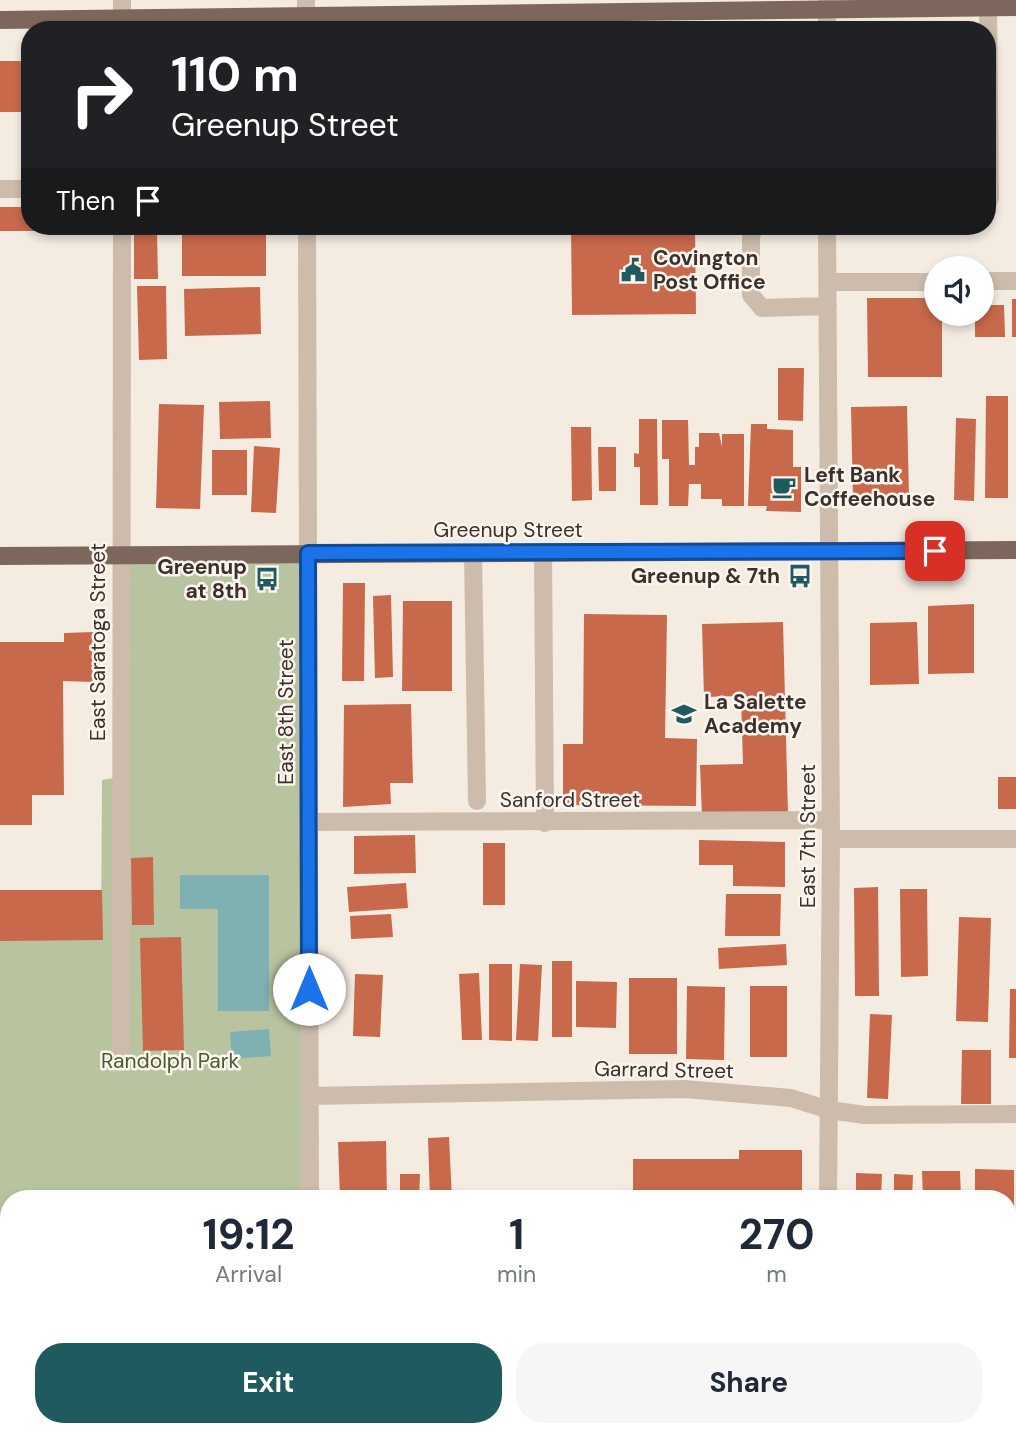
<!DOCTYPE html>
<html lang="en">
<head>
<meta charset="utf-8">
<style>
	body { margin:0; font-family:"DM Sans",sans-serif; background:#f6f6f7; color:#1f2937; height:100vh; display:flex; flex-direction:column; font-size:26px; white-space:nowrap }
	* { box-sizing:border-box; margin:0 }
	p { font-size:23px; color:#747a83 }
	.icon { flex:none; width:38px; height:38px; fill:none; stroke:currentColor; stroke-width:2; stroke-linecap:round; stroke-linejoin:round }
	.map { position:relative; flex:1; overflow:hidden }
	.details { position:absolute; left:0px; top:1190px; width:1017px; height:247px; display:flex; flex-direction:column; background:#fff; border-radius:28px 28px 0 0; box-shadow:0 4px 10px #0003 }
	.details>* { flex:none }
	.hud { position:absolute; left:21px; top:21px; width:975px; height:214px; border-radius:28px; box-shadow:0 4px 10px #0003; background:#202124; color:#fff; overflow:hidden }
	.fabs { position:absolute; left:924px; top:256px; display:grid; gap:14px }
	.fabs a { display:grid; place-items:center; width:70px; height:70px; border-radius:50%; background:#fff; box-shadow:0 4px 10px #0003; font-size:35px }
	.pin { position:absolute; display:grid; place-items:center; width:60px; height:60px; color:#fff; margin:-30px; border-radius:14px; box-shadow:0 4px 10px #0006 }
	.me { position:absolute; width:77px; margin:-38px; rotate:0deg; stroke-linejoin:round; filter:drop-shadow(0 0 5px #0008) }
	.turn { display:flex; align-items:center; gap:24px; height:147px; padding:0 35px; font-size:32px }
	.turn .icon { width:91px; height:91px; stroke-width:2.5 }
	.turn b { display:block; font-size:49px; line-height:60px }
	.then { display:flex; align-items:center; height:66px; padding:0 35px; background:#0003; gap:14px; font-size:26px }
	.eta { display:flex; justify-content:space-evenly; align-items:center; height:119px; text-align:center }
	.eta b { font-size:42px; font-weight:700; line-height:49px }
	.cta { display:flex; gap:14px; margin-top:auto; padding:14px 35px }
	.cta a { flex:1; height:80px; border-radius:28px; background:#1f5a5e; color:#fff; font-size:28px; font-weight:700; line-height:80px; text-align:center }
	.cta a+a { background:#f6f6f7; color:#1f2937 }
	.map>svg:first-child { display:block }
</style>
</head>
<body>
<div class="map">
<svg width="1016" height="1436" viewBox="0 0 1016 1436">
	<rect width="100%" height="100%" fill="#f4ebe1"/>
	<!-- green -->
	<path fill="#b8c4a0" d="M308 553 310 1199H9V1428H318V1436H0V939L101 940 102 780 120 777 122 555Z
		M1016 1347V1436H323L427 1428H1008V1350Z"/>
	<!-- water -->
	<path fill="#7fb0b2" d="M180 875H269V1011H218V909H180Z
		M269 1029 271 1056 232 1059 230 1032Z"/>
	<!-- building -->
	<path fill="#c8694b" d="M0 61H30V112H0Z
		M0 207H30V226H95V231H0Z
		M571 226H695L696 314 572 315Z
		M134 232H157L158 279H134Z
		M266 233V276H182V234Z
		M137 286H166L167 359 139 360Z
		M260 287 261 334 185 336 184 289Z
		M867 298H936V313H942V377H868Z
		M1012 299H1016V337H1012Z
		M982 305H1004L1005 337H975V313H982Z
		M778 368H804L803 421 778 420Z
		M986 396H1008V498H985Z
		M270 401 271 438 220 439 219 402Z
		M159 404 204 405 200 509 156 508Z
		M907 406 909 498 853 500 851 407Z
		M956 418 976 419 974 501 954 500Z
		M639 419H657L658 505H640V467H634V453L639 454Z
		M662 420H688L689 465H695V447H699V433H719L722 447V434H744V506H722V499H701V484H689L688 506H669V459H662Z
		M751 424H767V429L793 430V467H801V512L766 511 767 506H748Z
		M571 427H591L592 500 572 501Z
		M254 446 280 448 276 513 251 512Z
		M598 447H616V491H599Z
		M212 450H247V495H212Z
		M343 583H365L364 681H342Z
		M391 595 393 677 375 678 373 596Z
		M403 601H452V691H402Z
		M974 604V673L928 674V606Z
		M584 614 667 615 665 738 697 739 696 806 563 805V744H583Z
		M783 622 788 814 702 816 700 765 743 764 741 696 704 697 702 624Z
		M917 622 919 684 870 685V623Z
		M94 632 93 682 63 681 64 795H32V825H0V642H64V633Z
		M411 704 413 783H390L391 804 343 807 344 705Z
		M998 777H1016V809H998Z
		M415 835 416 873 354 874V836Z
		M699 840 785 842V887L733 886V865H699Z
		M483 843H505V905H483Z
		M153 857 154 925H132L131 858Z
		M406 883 408 908 349 912 347 887Z
		M878 887 879 996H855L854 888Z
		M900 889H927L928 976 901 977Z
		M0 890H102L103 940 0 941Z
		M726 894H781L780 936H725Z
		M391 914 393 937 351 939 350 916Z
		M959 917 991 918 988 1022 956 1021Z
		M181 937 184 1050 143 1051 140 938Z
		M786 944 787 965 719 969 718 948Z
		M552 961H572V1037H552Z
		M489 964H512V1041L489 1040Z
		M520 964 542 965 538 1041 516 1040Z
		M479 973 482 1040H462L459 974Z
		M355 974 383 975 380 1037 353 1036Z
		M629 978H677V1054H629Z
		M576 981 617 982 616 1028 576 1027Z
		M687 986 725 987 724 1060 686 1059Z
		M750 986H787V1057H750Z
		M1010 989H1016V1058H1009Z
		M870 1014 892 1015 888 1099 867 1098Z
		M962 1050H991V1104H961Z
		M449 1137 452 1199H430L428 1138Z
		M386 1141 387 1199H340L338 1142Z
		M739 1150H802V1199H704V1192H633V1159H739Z
		M975 1169 1014 1170V1249H1008V1199H975Z
		M922 1171H960L961 1199H923Z
		M856 1173 882 1174 881 1199H856Z
		M400 1174H420L419 1199H400Z
		M894 1174 913 1175 912 1199H894Z"/>
	<g fill="none" stroke-linecap="round" stroke-linejoin="round">
		<!-- minor -->
		<path stroke="#cdbbac" stroke-width="18" d="M306 0V30
			M827 0V30
			M400 16V30
			M122 30V0
			M0 189H30
			M987 204 990 198 988 7
			M307 226 310 1199
			M755 226 751 236V295L762 308 828 306
			M827 226 831 839 828 1199
			M982 281H1016
			M828 282H936
			M543 552 545 823
			M473 553 477 801
			M309 822 831 820
			M831 839H1016
			M121 1057 122 226
			M309 1096 684 1089 791 1098 829 1110 865 1115 1016 1114"/>
		<!-- major -->
		<path stroke="#7d675c" stroke-width="18" d="M0 20 1016 7
			M0 556 1016 550"/>
	</g>
	<g fill="none" stroke-linecap="round" stroke-linejoin="round">
		<!-- route casing -->
		<g stroke="#114b97" stroke-width="18">
			<path id="route" d="M309 989 308 553 935 551"/>
		</g>
		<!-- route -->
		<use href="#route" stroke="#1a73e8" stroke-width="12"/>
	</g>
	<!-- icons -->
	<defs>
		<g id="civic-bare" transform="scale(1.89)"><path d="M-.6-6.5H3V-4.5H.6V-3L4-1V1h2V6H-6V1h2V-1L-.6-3ZM-1.2 2.5V6h2.4V2.5Z" fill="#1f5a5e" stroke="#fbf5ee" stroke-width="2.5" paint-order="stroke"/></g>
		<g id="cafe-bare" transform="scale(1.89)"><path d="M-5.5-4.5H6V0H3Q3 3.5 0 3.5H-2.5Q-5.5 3.5-5.5 0ZM3-3.2v2h1.7v-2ZM-6 4.5H4V6H-6Z" fill="#1f5a5e" stroke="#fbf5ee" stroke-width="2.5" paint-order="stroke"/></g>
		<g id="bus-bare" transform="scale(1.89)"><path d="M-5-6H5V4H4V6H2V4H-2V6H-4V4H-5ZM-3.5-4V0h7V-4ZM-3.5 1.2v1.5H-2V1.2ZM2 1.2v1.5H3.5V1.2Z" fill="#1f5a5e" stroke="#fbf5ee" stroke-width="2.5" paint-order="stroke"/></g>
		<g id="school-bare" transform="scale(1.89)"><path d="M0-5L7-2L0 1L-7-2ZM-4 1L0 2.5L4 1V4Q0 6-4 4Z" fill="#1f5a5e" stroke="#fbf5ee" stroke-width="2.5" paint-order="stroke"/></g>
	</defs>
	<g fill-rule="evenodd">
		<use href="#civic-bare" x="633" y="270"/>
		<use href="#cafe-bare" x="784" y="487"/>
		<use href="#bus-bare" x="800" y="576"/>
		<use href="#bus-bare" x="267" y="579"/>
		<use href="#school-bare" x="684" y="714"/>
	</g>
	<g text-anchor="middle" dominant-baseline="central" stroke-width="5" stroke-linejoin="round" paint-order="stroke">
		<!-- poi labels -->
		<g font-size="21" font-weight="bold" fill="#3b302b" stroke="#fbf5ee" text-anchor="start">
			<text x="653" y="258">Covington<tspan x="653" dy="24">Post Office</tspan></text>
			<text x="804" y="475">Left Bank<tspan x="804" dy="24">Coffeehouse</tspan></text>
			<text x="247" y="567" text-anchor="end">Greenup<tspan x="247" dy="24">at 8th</tspan></text>
			<text x="780" y="576" text-anchor="end">Greenup &amp; 7th</text>
			<text x="704" y="702">La Salette<tspan x="704" dy="24">Academy</tspan></text>
		</g>
		<!-- street labels -->
		<g font-size="21" fill="#3b302b" stroke="#fbf5ee">
			<text x="508" y="530">Greenup Street</text>
			<text transform="translate(98 642) rotate(-90)">East Saratoga Street</text>
			<text transform="translate(286 712) rotate(-90)">East 8th Street</text>
			<text x="570" y="800">Sanford Street</text>
			<text transform="translate(808 836) rotate(-90)">East 7th Street</text>
			<text transform="translate(664 1070) rotate(1)">Garrard Street</text>
		</g>
		<!-- park labels -->
		<g font-size="21" fill="#4a5a2e" stroke="#fbf5ee">
			<text x="170" y="1061">Randolph Park</text>
		</g>
	</g>
</svg>
<div class="fabs">
<a><svg class="icon" aria-label="sound" viewBox="0 0 24 24"><path d="M4 9h4l5-4v14l-5-4H4zM17 9q2 3 0 6"/></svg></a>
</div>
<div class="pin" style="left:935px;top:551px;background:#d93025"><svg class="icon" aria-label="arrive" viewBox="0 0 24 24"><path d="M6 21V4h12l-3 4 3 4H6"/></svg></div>
<svg class="me" style="left:309px;top:989px" viewBox="-20 -20 40 40"><circle r="19" fill="#fff"/><path d="M0-13L10 11 0 6-10 11z" fill="#1a73e8"/></svg>
<div class="hud">
<div class="turn"><svg class="icon" aria-label="right" viewBox="0 0 24 24"><path d="M7 20v-9h11M14 6l5 5-5 5"/></svg><div><b>110 m</b>Greenup Street</div></div>
<div class="then">Then<svg class="icon" aria-label="arrive" viewBox="0 0 24 24"><path d="M6 21V4h12l-3 4 3 4H6"/></svg></div>
</div>
<section class="details">
<div class="eta">
<div><b>19:12</b><p>Arrival</p></div>
<div><b>1</b><p>min</p></div>
<div><b>270</b><p>m</p></div>
</div>
<div class="cta"><a>Exit</a><a>Share</a></div>
</section>
</div>
</body>
</html>
